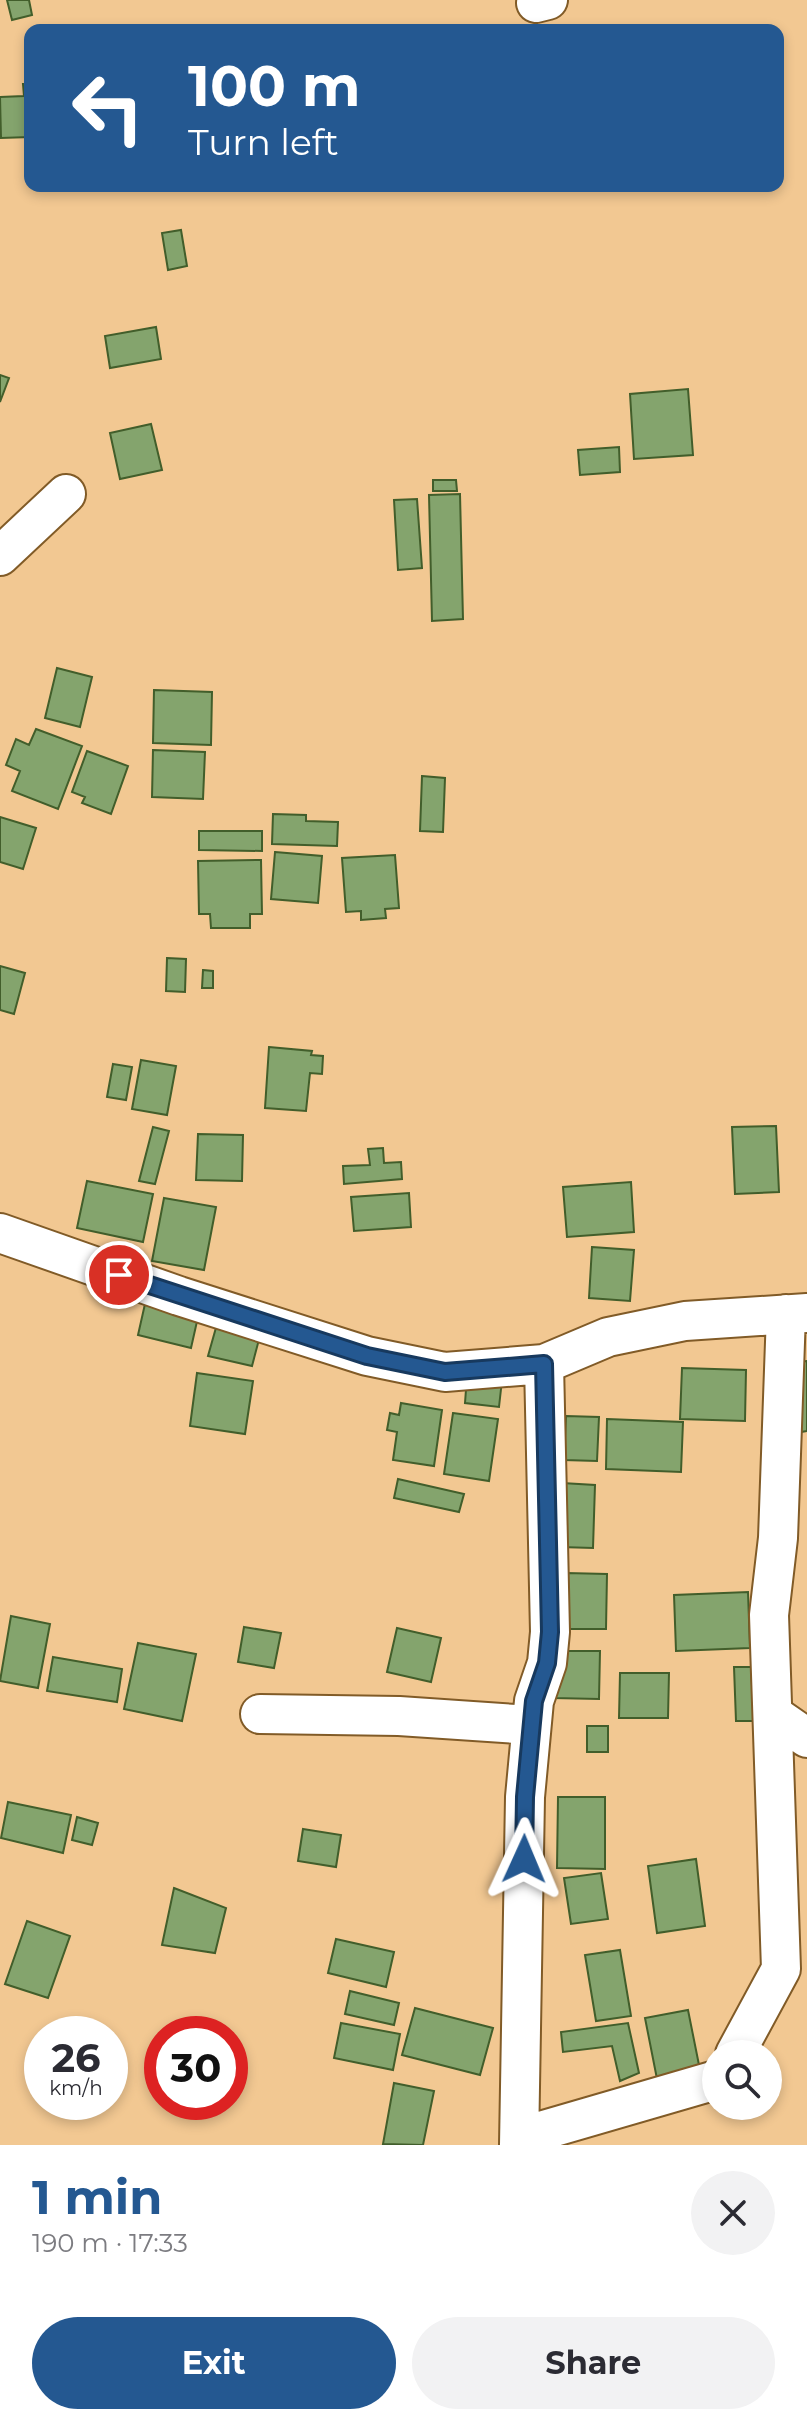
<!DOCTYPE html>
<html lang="en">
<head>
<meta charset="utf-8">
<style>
	body { margin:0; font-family:Montserrat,sans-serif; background:#f2f2f3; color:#2b2b33; height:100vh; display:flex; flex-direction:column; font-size:30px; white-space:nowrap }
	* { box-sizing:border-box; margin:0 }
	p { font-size:26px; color:#7c7c81 }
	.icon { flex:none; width:44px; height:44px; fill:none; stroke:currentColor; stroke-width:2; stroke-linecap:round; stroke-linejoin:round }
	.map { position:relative; height:2145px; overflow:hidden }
	.side { display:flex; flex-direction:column; background:#fff; flex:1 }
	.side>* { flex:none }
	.guide { position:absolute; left:24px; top:24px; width:760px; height:168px; border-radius:16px; box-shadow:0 4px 12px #0003; background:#245891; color:#fff; overflow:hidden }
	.tools { position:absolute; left:702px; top:2040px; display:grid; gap:16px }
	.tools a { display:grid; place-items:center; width:80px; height:80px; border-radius:50%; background:#fff; box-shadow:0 4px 12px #0003; font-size:40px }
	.speed { position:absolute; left:24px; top:2016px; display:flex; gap:16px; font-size:40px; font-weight:700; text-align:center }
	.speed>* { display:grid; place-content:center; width:104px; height:104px; border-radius:50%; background:#fff; box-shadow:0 4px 12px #0003; line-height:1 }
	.speed small { font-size:20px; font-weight:400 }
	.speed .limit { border:12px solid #d22; background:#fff; color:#111 }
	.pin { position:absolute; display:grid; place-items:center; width:68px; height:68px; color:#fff; margin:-34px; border:4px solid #fff; border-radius:50%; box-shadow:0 2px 8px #0007 }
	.me { position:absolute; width:88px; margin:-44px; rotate:1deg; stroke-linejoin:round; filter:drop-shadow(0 0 6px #0008) }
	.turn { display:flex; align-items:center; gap:28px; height:168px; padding:0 32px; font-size:36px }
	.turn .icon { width:104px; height:104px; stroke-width:2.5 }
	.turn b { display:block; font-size:56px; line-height:68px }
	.round { display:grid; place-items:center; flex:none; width:84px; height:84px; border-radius:42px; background:#f2f2f3 }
	.summary { display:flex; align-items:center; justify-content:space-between; height:136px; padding:0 32px }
	h1 { font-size:48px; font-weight:700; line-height:60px; color:#245891 }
	.cta { display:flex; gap:16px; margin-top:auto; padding:16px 32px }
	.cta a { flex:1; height:92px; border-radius:48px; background:#245891; color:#fff; font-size:32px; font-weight:700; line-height:92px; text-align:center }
	.cta a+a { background:#f2f2f3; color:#2b2b33 }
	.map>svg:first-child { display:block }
</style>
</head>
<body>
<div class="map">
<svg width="807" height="2145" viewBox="0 0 807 2145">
	<rect width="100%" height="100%" fill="#f2c892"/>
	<!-- building -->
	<path fill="#84a46d" stroke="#425e2b" stroke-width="2" d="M7 0H29L32 15 12 20Z
		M537 24 539 30H510Z
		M23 84H30V137L1 138 0 97 24 96Z
		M181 230 187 266 168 270 162 233Z
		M156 327 161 359 110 368 105 336Z
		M0 375 9 378 0 402Z
		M688 389 693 455 634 459 630 394Z
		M151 424 162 470 120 479 110 433Z
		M619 447 620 472 580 475 578 450Z
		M433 480H456L457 491H433Z
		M460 494 463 619 432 621 429 495Z
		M417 499 422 568 398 570 394 500Z
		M57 668 92 677 80 727 45 718Z
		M154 690 212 692 211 745 153 743Z
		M36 729 82 746 58 809 12 791 20 771 6 765 16 739 29 745Z
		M153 750 205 752 203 799 152 797Z
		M87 751 128 766 111 814 82 803 85 797 72 792Z
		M422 776 445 778 443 832 420 831Z
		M273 814 306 815V821L338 822 337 846 272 844Z
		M0 817 36 828 23 869 0 862Z
		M199 831H262V851L199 850Z
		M275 852 322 856 318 903 271 899Z
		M395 855 399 908 385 909 386 918 361 920V911L346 912 342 858Z
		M261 860 262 914H250V928H211L210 914H199L198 861Z
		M167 958 186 959 185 992 166 991Z
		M0 966 25 973 14 1014 0 1010Z
		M203 970 213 971V988H202Z
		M269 1047 312 1051 311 1055 323 1056 322 1074 310 1073 306 1111 265 1108Z
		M141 1060 176 1066 167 1115 132 1109Z
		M113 1064 132 1067 126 1100 107 1097Z
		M776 1126 779 1192 735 1194 732 1127Z
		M153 1127 169 1131 155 1184 139 1181Z
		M198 1134 243 1135 242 1181 196 1180Z
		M383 1148 384 1163 401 1162 402 1179 344 1184 343 1166 370 1165 368 1149Z
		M87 1181 153 1194 143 1242 77 1228Z
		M631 1182 634 1232 567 1237 563 1187Z
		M409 1193 411 1227 354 1231 351 1197Z
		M164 1198 216 1207 204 1270 152 1261Z
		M592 1247 634 1250 630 1301 589 1298Z
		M147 1295 200 1308 191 1348 138 1335Z
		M219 1317 262 1328 252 1366 208 1356Z
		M807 1361V1431L801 1432 798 1362Z
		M682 1368 746 1370 745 1421 680 1419Z
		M197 1373 253 1381 245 1434 190 1426Z
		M467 1376 502 1380 499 1407 465 1403Z
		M401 1403 442 1410 434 1466 393 1460 397 1432 387 1430 390 1413 399 1415Z
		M453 1413 498 1419 489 1481 444 1474Z
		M566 1416 599 1417 597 1461 564 1460Z
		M607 1419 683 1422 681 1472 606 1469Z
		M398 1479 464 1494 459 1512 394 1498Z
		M562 1483 595 1485 593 1548 560 1547Z
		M566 1573 607 1574 606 1629H566Z
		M748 1592 750 1648 676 1651 674 1595Z
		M11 1616 50 1624 38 1688 0 1681Z
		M244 1627 281 1633 274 1668 238 1662Z
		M397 1628 441 1638 431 1682 387 1672Z
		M138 1643 196 1654 182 1721 124 1709Z
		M554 1651H600L599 1699 553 1698Z
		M53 1657 122 1669 117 1702 47 1691Z
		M734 1667H751L754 1721H736Z
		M620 1673H669L668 1718H619Z
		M587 1726H608V1752H587Z
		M558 1797H605V1869L557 1868Z
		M8 1802 71 1815 63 1853 1 1838Z
		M77 1817 98 1823 92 1845 72 1840Z
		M303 1829 341 1835 336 1867 298 1861Z
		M696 1859 705 1926 657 1933 648 1866Z
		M601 1873 608 1919 571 1924 564 1878Z
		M174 1888 226 1908 215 1953 162 1945Z
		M27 1921 70 1936 48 1998 5 1984Z
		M336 1939 394 1952 386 1987 328 1973Z
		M620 1950 631 2016 596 2021 585 1955Z
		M350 1991 399 2003 394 2025 345 2014Z
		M415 2008 493 2028 480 2075 402 2055Z
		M688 2010 701 2075 658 2084 645 2018Z
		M341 2023 400 2034 393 2070 334 2058Z
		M628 2023 639 2073 620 2081 612 2046 563 2052 561 2032Z
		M394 2083 434 2091 423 2145 383 2144Z"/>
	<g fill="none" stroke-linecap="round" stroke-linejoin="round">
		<!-- street casing -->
		<g stroke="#815b27" stroke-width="42">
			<path id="street" d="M536 3 548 0
				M0 556 66 494
				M0 1233 179 1296 367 1356 445 1372 544 1364 608 1337 685 1321 807 1313
				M260 1714 399 1716 531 1725
				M774 1715 807 1738
				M735 2054 781 1969 769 1615 778 1538 786 1314
				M520 2137 716 2080
				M519 2145 525 1797 534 1701 547 1663 550 1632 544 1364"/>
		</g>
		<!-- street -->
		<use href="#street" stroke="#fff" stroke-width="38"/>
	</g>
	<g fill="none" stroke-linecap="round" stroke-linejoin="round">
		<!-- route casing -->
		<g stroke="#17395e" stroke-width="20">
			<path id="route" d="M119 1275 367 1356 445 1372 544 1364 550 1632 547 1663 534 1701 525 1797 524 1859"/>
		</g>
		<!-- route -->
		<use href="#route" stroke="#245891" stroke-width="14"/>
	</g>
</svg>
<div class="tools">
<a><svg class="icon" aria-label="search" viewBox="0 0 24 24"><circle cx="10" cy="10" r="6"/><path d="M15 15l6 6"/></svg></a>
</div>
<div class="speed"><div>26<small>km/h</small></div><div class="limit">30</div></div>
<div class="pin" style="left:119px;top:1275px;background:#d93025"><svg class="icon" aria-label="arrive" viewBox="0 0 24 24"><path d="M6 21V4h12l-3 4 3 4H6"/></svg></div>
<svg class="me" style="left:524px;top:1859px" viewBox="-20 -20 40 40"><path d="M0-17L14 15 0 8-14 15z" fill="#245891" stroke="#fff" stroke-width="4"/></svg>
<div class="guide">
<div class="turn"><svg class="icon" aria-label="left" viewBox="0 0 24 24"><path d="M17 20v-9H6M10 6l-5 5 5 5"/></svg><div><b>100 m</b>Turn left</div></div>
</div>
</div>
<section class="side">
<div class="summary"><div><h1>1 min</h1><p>190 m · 17:33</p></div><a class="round"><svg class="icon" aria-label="close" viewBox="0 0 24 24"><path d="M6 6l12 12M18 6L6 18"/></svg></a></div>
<div class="cta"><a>Exit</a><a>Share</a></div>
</section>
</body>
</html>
